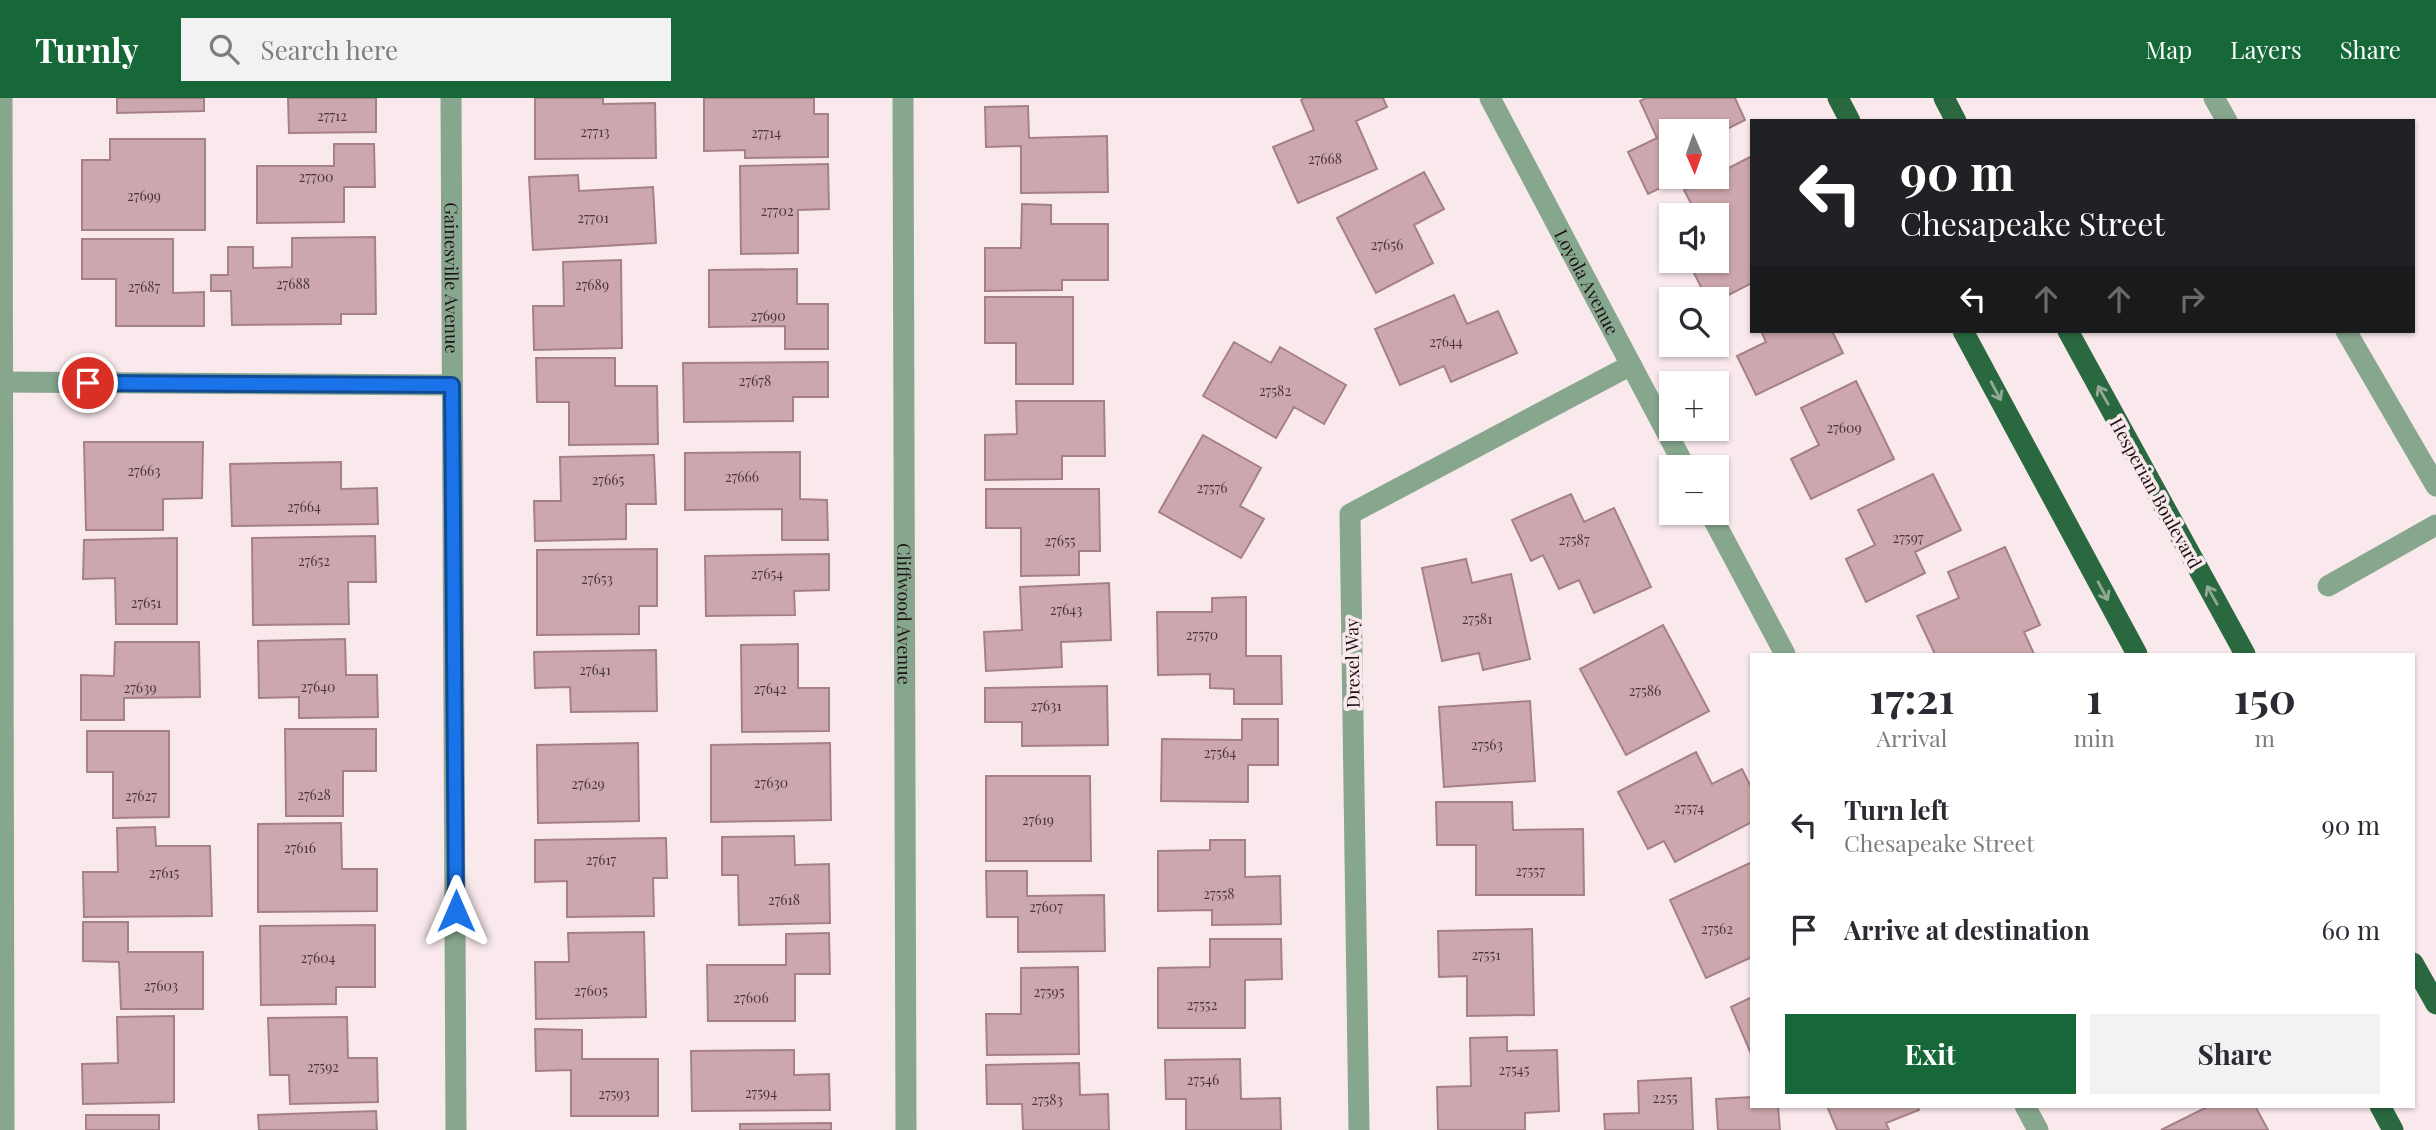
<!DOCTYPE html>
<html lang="en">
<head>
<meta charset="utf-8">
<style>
	body { margin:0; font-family:"Playfair Display",serif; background:#f2f2f3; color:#2b2b33; height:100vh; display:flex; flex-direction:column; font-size:26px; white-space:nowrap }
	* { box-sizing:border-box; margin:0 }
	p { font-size:23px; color:#7c7c81 }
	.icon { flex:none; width:38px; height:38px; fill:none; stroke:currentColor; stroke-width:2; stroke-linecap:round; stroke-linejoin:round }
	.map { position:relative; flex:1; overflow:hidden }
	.details { position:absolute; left:1750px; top:555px; width:665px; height:455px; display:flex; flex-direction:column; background:#fff; border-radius:0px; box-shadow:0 2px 5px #0004 }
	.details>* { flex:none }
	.top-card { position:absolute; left:1750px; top:21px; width:665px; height:214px; border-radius:0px; box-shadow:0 2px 5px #0004; background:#202124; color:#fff; overflow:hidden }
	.needle { width:46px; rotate:178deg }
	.controls { position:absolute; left:1659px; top:21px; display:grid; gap:14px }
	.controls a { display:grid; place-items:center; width:70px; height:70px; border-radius:0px; background:#fff; box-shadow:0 2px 5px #0004; font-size:35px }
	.pin { position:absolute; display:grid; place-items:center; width:60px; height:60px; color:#fff; margin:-30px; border:4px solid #fff; border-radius:50%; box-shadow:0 2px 7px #0007 }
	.me { position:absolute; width:77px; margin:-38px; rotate:0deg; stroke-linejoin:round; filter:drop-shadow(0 0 5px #0008) }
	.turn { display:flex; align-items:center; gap:24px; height:147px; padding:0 35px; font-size:32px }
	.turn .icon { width:91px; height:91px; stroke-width:2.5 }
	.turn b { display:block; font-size:49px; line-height:60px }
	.lanes { display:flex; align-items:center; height:66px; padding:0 35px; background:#0003; justify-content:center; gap:35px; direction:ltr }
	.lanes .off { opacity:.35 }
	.eta { display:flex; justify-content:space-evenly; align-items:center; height:119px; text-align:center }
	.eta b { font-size:42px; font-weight:700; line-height:49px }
	.primary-button { display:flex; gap:14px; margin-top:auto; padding:14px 35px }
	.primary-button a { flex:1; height:80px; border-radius:0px; background:#176838; color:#fff; font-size:28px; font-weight:700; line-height:80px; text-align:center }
	.primary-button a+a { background:#f2f2f3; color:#2b2b33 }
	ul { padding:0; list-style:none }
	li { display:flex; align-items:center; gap:21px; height:105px; padding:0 35px }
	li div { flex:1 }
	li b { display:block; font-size:26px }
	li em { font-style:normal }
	header { display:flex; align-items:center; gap:42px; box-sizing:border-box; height:98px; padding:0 35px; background:#176838; color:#fff }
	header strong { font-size:33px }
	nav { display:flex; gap:38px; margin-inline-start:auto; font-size:24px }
	.search { width:490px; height:63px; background:#f2f2f3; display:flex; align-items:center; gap:18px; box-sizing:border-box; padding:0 24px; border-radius:0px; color:#7c7c81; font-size:26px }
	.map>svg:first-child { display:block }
</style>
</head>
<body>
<header>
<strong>Turnly</strong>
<div class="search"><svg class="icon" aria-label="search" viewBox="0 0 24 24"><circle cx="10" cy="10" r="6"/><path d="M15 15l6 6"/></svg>Search here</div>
<nav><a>Map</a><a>Layers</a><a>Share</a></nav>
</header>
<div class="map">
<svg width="2436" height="1032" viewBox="0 0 2436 1032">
	<rect width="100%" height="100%" fill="#fae9ec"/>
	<!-- building -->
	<path fill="#cca7ad" stroke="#a58187" stroke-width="2" d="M117 0H204V13L117 15Z
		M288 0H376V34L289 35Z
		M535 0H603V6L655 5 656 60 535 61Z
		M704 0H814V16H828V59L745 60V52L704 53Z
		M1305 0H1383L1387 9 1356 23 1377 71 1298 105 1273 49 1314 32 1301 2Z
		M1646 0H1735L1745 22 1717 36 1671 33V79H1683L1648 96 1628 54 1657 40 1640 3Z
		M1028 8 1029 40 1107 38 1108 94 1021 95V48L986 49 985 9Z
		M110 41H205V132H82V62H110Z
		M334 46H374L375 89H344V124L257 125V68H334Z
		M1752 58V185L1717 203 1707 201 1691 169 1703 163H1717V117H1697L1684 92 1717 79V76Z
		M828 66 829 111 798 112V155L741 156 740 68Z
		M1424 74 1444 111 1414 127 1433 165 1376 195 1337 120Z
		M578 77 579 93 653 89 656 145 533 152 529 79Z
		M1022 106 1051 107V126H1108V182H1062V192L985 193V150H1021Z
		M375 139 376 216H341V226L232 227 231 193H211V177H228V149H253V170L292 169V140Z
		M82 141H173V195L204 194V228H116V181H82Z
		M621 162 622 250 534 252 533 208H564L563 164Z
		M797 171V206H828V251H785V228L709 229V172Z
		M1454 197 1467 226 1498 213 1517 255 1451 284 1444 268 1400 287 1375 231Z
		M985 199H1073V286H1016V245H985Z
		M1761 233H1832L1843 255 1756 297 1737 258 1766 244Z
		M1234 244 1271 265 1280 249 1346 287 1324 326 1294 309 1276 340 1203 298Z
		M536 260H615V288H657L658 346 569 347V304H537Z
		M828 264V299H793V323L684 324 683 265Z
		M1856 283 1894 361 1811 401 1791 361 1819 347 1801 310Z
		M1016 303H1104L1105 358H1062V381L985 382V337L1017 336Z
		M1203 337 1261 370 1240 408 1264 421 1241 460 1159 414Z
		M84 344H203L202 400 163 401V432H86Z
		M800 354V401L827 402 828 442H782V411L685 412V355Z
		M654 357 656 406H626V441L535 443 534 403H561L560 359Z
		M341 364V391L377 390 378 426 232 428 230 366Z
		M1933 376 1961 432 1915 454 1925 475 1866 504 1846 461 1875 447 1858 412Z
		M986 391H1099L1100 453H1079V477L1021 478V430H986Z
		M1571 396 1584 424 1614 410 1651 489 1594 515 1579 482 1559 491 1543 457 1531 463 1512 422Z
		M375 438 376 484H348L349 526 253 527 252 440Z
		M177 440V526H116L115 480 83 481 84 442Z
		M2005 449 2040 527 2024 534 2034 556H1935L1917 518 1959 500 1948 474Z
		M657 451V508H639V536L537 537V452Z
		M829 456V492L794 493 795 517 706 518 705 458Z
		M1466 461 1472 485 1511 476 1530 561 1483 572 1479 555 1442 563 1422 470Z
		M1109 485 1111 542 1061 544 1062 569 986 573 984 534 1022 532 1020 489Z
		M1246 499V558H1281L1282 606H1234V591L1210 590V576L1158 577 1157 514H1212V500Z
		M1663 527 1709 613 1626 657 1580 571Z
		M345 541 346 577H377L378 619 299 620V599L259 600 258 543Z
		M115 544H199L200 599 124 600V622H81V577L114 578Z
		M798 546V590H829V633L742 634 741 547Z
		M656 552 657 613 571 614 570 589 535 590 534 554Z
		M1107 588 1108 647 1022 648V624H985V590Z
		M1530 603 1535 683 1444 689 1439 609Z
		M1242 621H1278V667H1248V704L1161 703 1162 641 1242 642Z
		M285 631H376V673H343V718H286Z
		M87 633H169V719L113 720V674H87Z
		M638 645 639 723 538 725 537 647Z
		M830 645 831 722 711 724V647Z
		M1696 654 1712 686 1742 671 1752 691V724L1675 764 1664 743 1648 751 1618 694Z
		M986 678H1090L1091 763H986Z
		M1436 704H1512L1513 732 1583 731 1584 797H1476V747H1437Z
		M341 725 342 771H377V813L258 814V726Z
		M155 729 156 748H210L212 818 84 819 83 774H118L117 730Z
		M794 738 795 767 829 766 830 825 739 827 738 777H722V739Z
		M666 740 667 780H653L654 818 567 819V783L535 784V742Z
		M1210 742H1245V779L1280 778 1281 826 1212 827V812L1158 813V753L1210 752Z
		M1752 764V859L1706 880 1670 802Z
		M986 773H1027V798L1104 797 1105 853 1018 854V819H987Z
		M83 824H128V854H203V911H121L119 864 83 863Z
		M375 827V889H336V906L261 907 260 828Z
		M1532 831 1534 917 1467 918V878L1439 879 1438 833Z
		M644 834 646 919 536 921 535 864H569L568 835Z
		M829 835 830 876H795V923H708L707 867H786V836Z
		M1210 841H1281L1282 881 1245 882V930H1158V870L1210 869Z
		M1078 869 1079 956 987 957 986 916H1021V870Z
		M1752 899V958L1731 909Z
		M174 918V1004L83 1006 82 966 118 965 117 919Z
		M347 919 348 960H377L378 1004 290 1006 289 977H270L268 920Z
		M535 931 582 932V961H658V1018H571V972L536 973Z
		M1507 939V953L1557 952 1559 1013 1525 1015V1032H1438L1437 989 1471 988 1470 940Z
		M794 952V977L829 976 830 1012 692 1013 691 953Z
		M1240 961 1241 1001 1280 1000 1281 1032H1186V1001H1166L1165 962Z
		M1079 965 1080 997 1108 996 1109 1032H1023L1022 1006H987L986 967Z
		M1691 980 1693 1032H1605L1604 1016 1639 1015 1638 983Z
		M1752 999V1008H1778L1780 1032H1718L1716 1001Z
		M1827 1008H1917L1919 1012 1886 1025 1889 1032H1837Z
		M2209 1008H2255L2268 1032H2161Z
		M376 1013 377 1032H259L258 1017Z
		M86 1017H159V1032H86Z
		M831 1025V1032H740V1026Z"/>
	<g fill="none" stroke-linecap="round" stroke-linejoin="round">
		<!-- lane -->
		<path stroke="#86a68e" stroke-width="21" d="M2214 0 2227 23
			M2346 233 2436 388"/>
		<!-- street -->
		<g stroke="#86a68e" stroke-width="21">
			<path d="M2 0 4 1032"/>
			<path id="s1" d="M451 0 456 1032"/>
			<path id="s2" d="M903 0 906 1032"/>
			<path id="s3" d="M1490 0 1685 369"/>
			<path d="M0 284 452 287"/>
			<path d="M1710 415 1785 556"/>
			<path d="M2328 488 2436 427"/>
			<path d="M2025 1008 2038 1032"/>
			<path d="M1359 1032 1350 416 1631 267"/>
		</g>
		<!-- primary -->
		<path stroke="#2a6940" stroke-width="21" d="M1838 0 1850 23
			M1944 0 1956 23
			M1963 233 2137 556
			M2068 233 2245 556
			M2413 865 2436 906
			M2380 1008 2393 1032"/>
	</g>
	<!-- one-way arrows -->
	<defs><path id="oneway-shaft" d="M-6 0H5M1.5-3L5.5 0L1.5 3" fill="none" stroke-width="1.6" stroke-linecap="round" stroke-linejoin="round" transform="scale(1.75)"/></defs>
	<g stroke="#92a996">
		<use href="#oneway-shaft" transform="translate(1996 293) rotate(62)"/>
		<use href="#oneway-shaft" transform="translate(2103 297) rotate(-119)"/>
		<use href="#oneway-shaft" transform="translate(2103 493) rotate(62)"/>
		<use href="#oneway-shaft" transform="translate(2212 497) rotate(-119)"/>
	</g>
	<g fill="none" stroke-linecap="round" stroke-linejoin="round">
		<!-- route casing -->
		<g stroke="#114b97" stroke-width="18">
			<path id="route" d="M88 285 452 287 456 813"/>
		</g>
		<!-- route -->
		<use href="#route" stroke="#1a73e8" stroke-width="12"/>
	</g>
	<g text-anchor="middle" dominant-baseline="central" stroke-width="7" stroke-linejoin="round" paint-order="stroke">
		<!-- number labels -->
		<g font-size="14" fill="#4a363a">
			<text x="332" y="17">27712</text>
			<text x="595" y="33">27713</text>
			<text x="766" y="34">27714</text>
			<text x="1325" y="60">27668</text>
			<text x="316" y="78">27700</text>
			<text x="144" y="97">27699</text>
			<text x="777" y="112">27702</text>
			<text x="593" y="119">27701</text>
			<text x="1387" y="146">27656</text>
			<text x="293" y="185">27688</text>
			<text x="592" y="186">27689</text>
			<text x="144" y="188">27687</text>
			<text x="768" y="217">27690</text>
			<text x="1446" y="243">27644</text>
			<text x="755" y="282">27678</text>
			<text x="1275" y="292">27582</text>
			<text x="1844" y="329">27609</text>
			<text x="144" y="372">27663</text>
			<text x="742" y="378">27666</text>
			<text x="608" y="381">27665</text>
			<text x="1212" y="389">27576</text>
			<text x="304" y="408">27664</text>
			<text x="1908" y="439">27597</text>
			<text x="1574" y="441">27587</text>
			<text x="1060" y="442">27655</text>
			<text x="314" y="462">27652</text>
			<text x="767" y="475">27654</text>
			<text x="597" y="480">27653</text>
			<text x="146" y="504">27651</text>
			<text x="1066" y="511">27643</text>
			<text x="1477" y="520">27581</text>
			<text x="1202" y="536">27570</text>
			<text x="595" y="571">27641</text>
			<text x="318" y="588">27640</text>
			<text x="140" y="589">27639</text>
			<text x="770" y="590">27642</text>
			<text x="1645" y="592">27586</text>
			<text x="1046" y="607">27631</text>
			<text x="1487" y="646">27563</text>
			<text x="1220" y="654">27564</text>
			<text x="771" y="684">27630</text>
			<text x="588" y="685">27629</text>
			<text x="314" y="696">27628</text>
			<text x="141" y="697">27627</text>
			<text x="1689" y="709">27574</text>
			<text x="1038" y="721">27619</text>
			<text x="300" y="749">27616</text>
			<text x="601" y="761">27617</text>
			<text x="1530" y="772">27557</text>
			<text x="164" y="774">27615</text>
			<text x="1219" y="795">27558</text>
			<text x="784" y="801">27618</text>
			<text x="1046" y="808">27607</text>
			<text x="1717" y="830">27562</text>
			<text x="1486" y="856">27551</text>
			<text x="318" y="859">27604</text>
			<text x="161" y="887">27603</text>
			<text x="591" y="892">27605</text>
			<text x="1049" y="893">27595</text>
			<text x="751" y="899">27606</text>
			<text x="1202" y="906">27552</text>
			<text x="323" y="968">27592</text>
			<text x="1514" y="971">27545</text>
			<text x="1203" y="981">27546</text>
			<text x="761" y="994">27594</text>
			<text x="614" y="995">27593</text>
			<text x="1665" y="999">2255</text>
			<text x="1047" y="1001">27583</text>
		</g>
		<!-- street labels -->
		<g font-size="18" fill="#1e1113" stroke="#fae9ec">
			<text stroke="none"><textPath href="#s1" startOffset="180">Gainesville Avenue</textPath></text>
			<text stroke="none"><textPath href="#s3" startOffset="208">Loyola Avenue</textPath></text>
			<text transform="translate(2156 395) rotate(61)">Hesperian Boulevard</text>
			<text stroke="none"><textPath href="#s2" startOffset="516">Cliffwood Avenue</textPath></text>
			<text transform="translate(1352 565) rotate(-91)">Drexel Way</text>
		</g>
	</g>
</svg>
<div class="controls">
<a><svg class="needle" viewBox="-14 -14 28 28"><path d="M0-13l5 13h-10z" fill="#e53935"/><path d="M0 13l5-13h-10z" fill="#7c7c81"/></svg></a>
<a><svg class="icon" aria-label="sound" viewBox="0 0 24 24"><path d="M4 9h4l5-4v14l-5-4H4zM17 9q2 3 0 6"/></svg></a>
<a><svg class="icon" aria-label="search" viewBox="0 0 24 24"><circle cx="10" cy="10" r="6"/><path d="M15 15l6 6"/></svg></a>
<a>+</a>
<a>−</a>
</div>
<div class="pin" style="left:88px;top:285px;background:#d93025"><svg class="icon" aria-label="arrive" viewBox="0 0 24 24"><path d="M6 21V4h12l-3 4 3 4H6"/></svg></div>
<svg class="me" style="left:456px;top:813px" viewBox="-20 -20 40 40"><path d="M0-17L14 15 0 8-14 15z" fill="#1a73e8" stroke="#fff" stroke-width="4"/></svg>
<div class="top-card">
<div class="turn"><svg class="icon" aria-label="left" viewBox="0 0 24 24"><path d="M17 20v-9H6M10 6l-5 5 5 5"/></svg><div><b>90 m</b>Chesapeake Street</div></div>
<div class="lanes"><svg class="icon" aria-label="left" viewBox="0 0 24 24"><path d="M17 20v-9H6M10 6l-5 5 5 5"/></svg><svg class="icon off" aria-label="ahead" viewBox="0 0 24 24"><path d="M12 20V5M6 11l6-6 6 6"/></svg><svg class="icon off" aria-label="ahead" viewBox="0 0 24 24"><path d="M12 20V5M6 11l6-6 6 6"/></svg><svg class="icon off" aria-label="right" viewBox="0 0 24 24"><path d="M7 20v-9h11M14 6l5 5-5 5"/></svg></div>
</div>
<section class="details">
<div class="eta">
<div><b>17:21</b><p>Arrival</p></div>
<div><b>1</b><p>min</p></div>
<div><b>150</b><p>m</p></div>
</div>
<ul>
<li><svg class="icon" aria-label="left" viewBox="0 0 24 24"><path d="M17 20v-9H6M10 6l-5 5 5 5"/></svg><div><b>Turn left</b><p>Chesapeake Street</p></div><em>90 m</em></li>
<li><svg class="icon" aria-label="arrive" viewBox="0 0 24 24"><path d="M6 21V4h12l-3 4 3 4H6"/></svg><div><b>Arrive at destination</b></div><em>60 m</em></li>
</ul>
<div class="primary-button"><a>Exit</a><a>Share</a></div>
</section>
</div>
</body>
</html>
